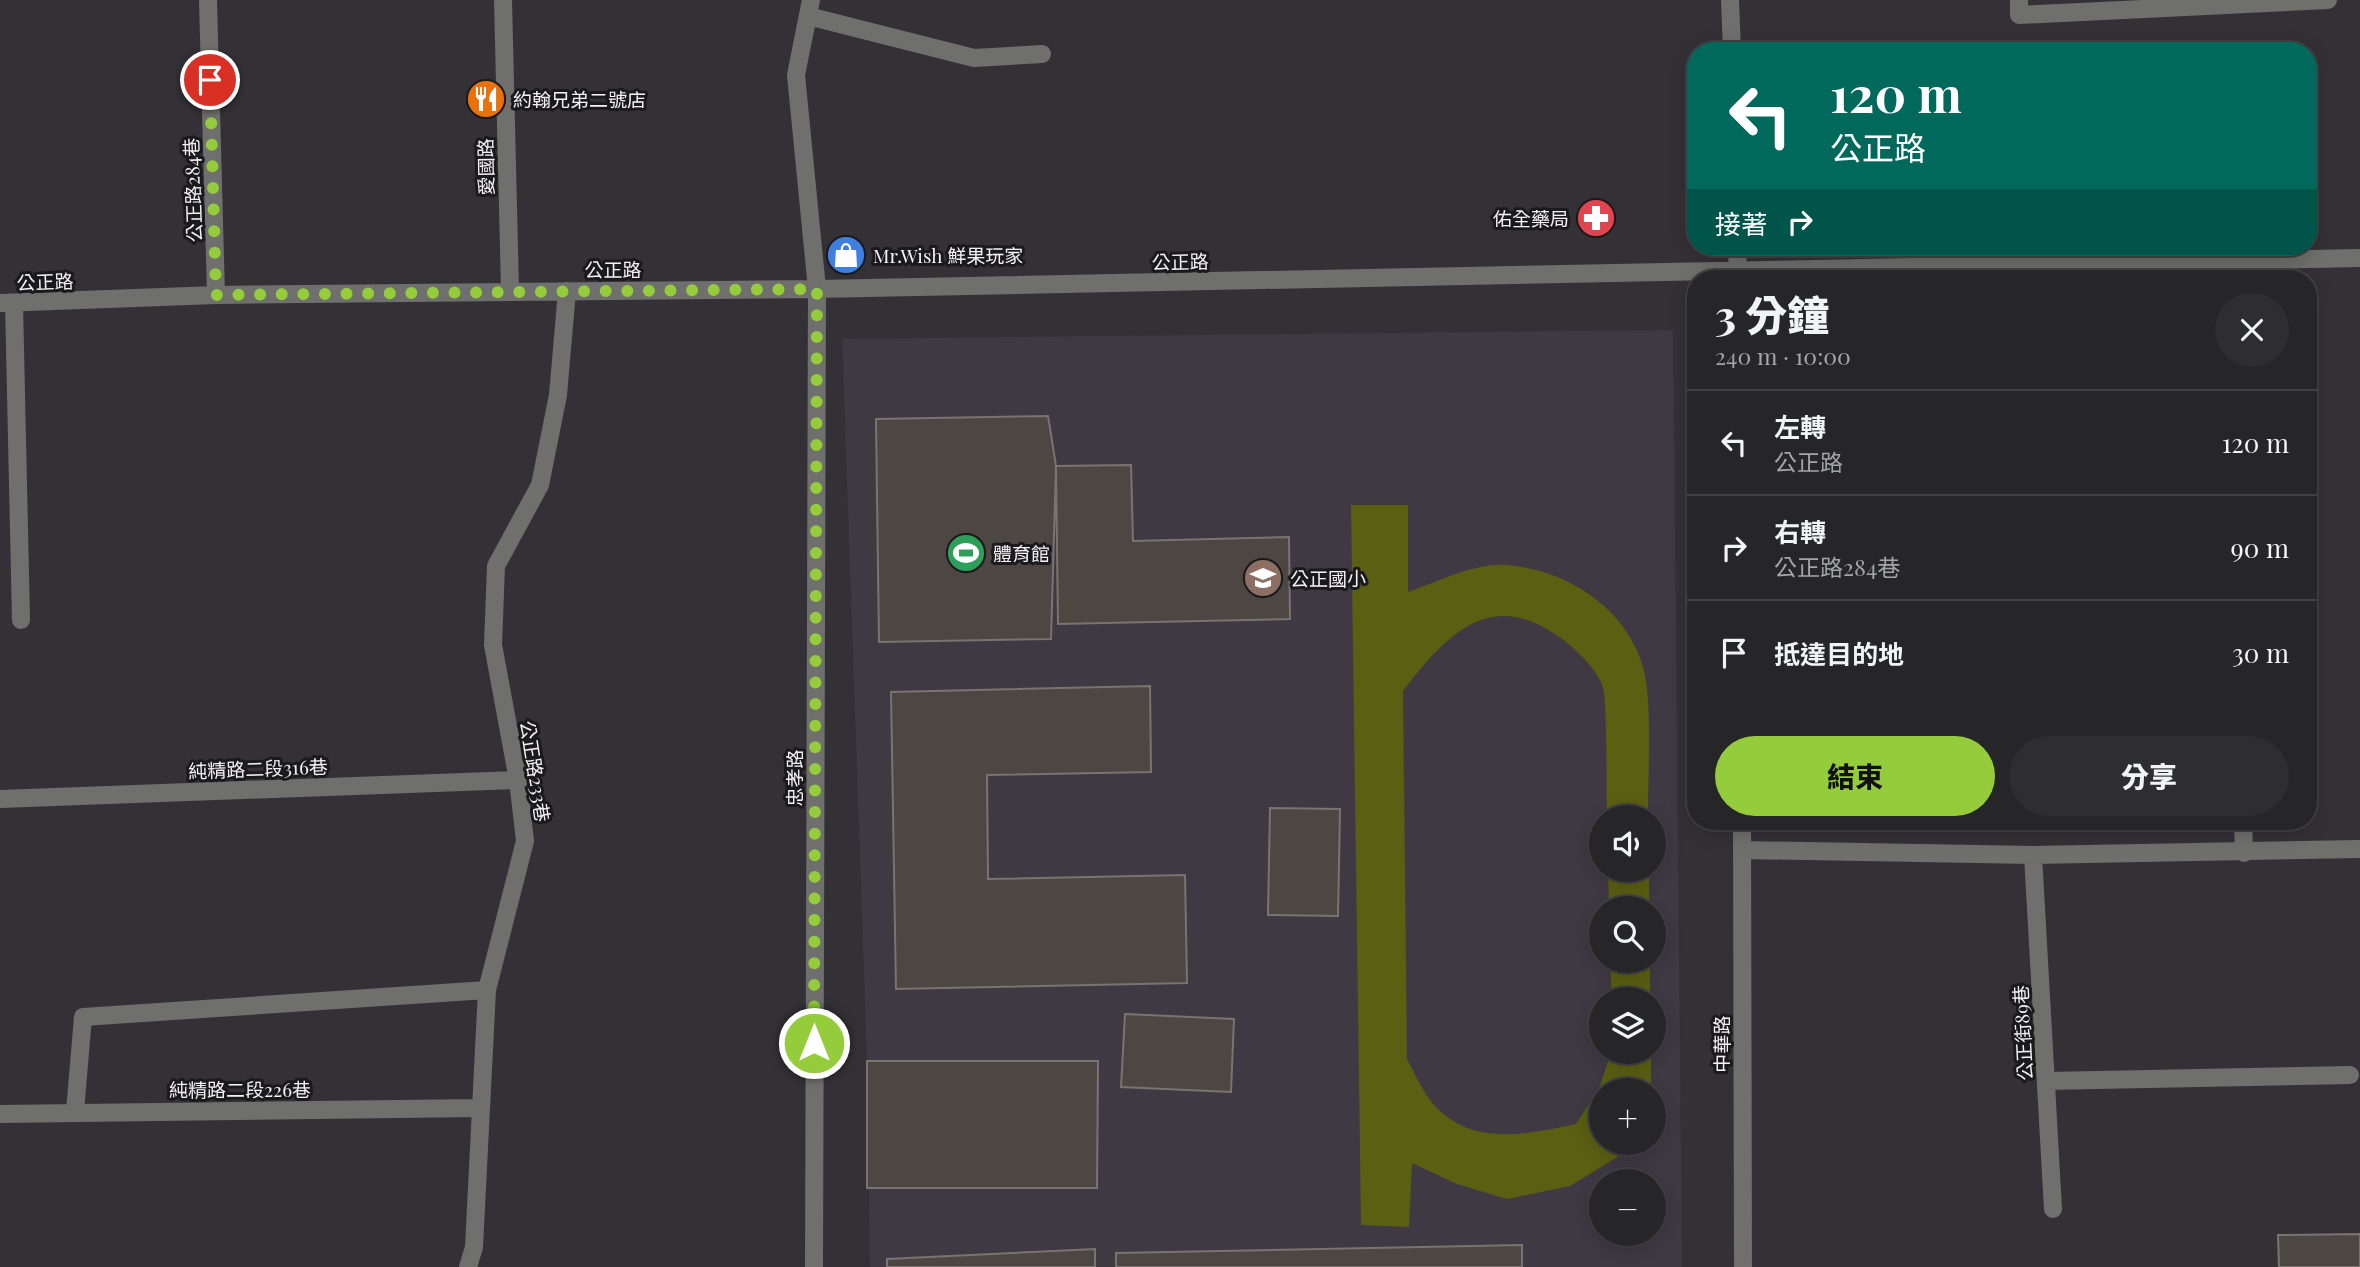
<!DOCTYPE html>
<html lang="zh-TW">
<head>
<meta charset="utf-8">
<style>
	body { margin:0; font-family:"Playfair Display","Noto Sans TC",serif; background:#2e2d30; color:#f1f3f6; height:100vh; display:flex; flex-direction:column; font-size:26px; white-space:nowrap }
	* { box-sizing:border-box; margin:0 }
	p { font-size:23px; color:#a4a5a8 }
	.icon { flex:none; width:38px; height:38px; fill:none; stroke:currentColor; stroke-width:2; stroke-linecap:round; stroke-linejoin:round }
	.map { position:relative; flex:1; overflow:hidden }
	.drawer { position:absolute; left:1687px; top:270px; width:630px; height:560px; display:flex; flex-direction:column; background:#262528; border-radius:28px; box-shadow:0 4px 18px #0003,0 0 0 2px #424245 }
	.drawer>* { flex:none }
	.hud { position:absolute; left:1687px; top:42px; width:630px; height:214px; border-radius:28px; box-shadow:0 4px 18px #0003,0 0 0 2px #424245; background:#00695c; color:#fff; overflow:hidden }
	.buttons { position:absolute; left:1589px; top:805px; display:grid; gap:14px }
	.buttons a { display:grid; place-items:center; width:77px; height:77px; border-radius:50%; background:#262528; box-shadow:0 4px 18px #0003,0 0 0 2px #424245; font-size:35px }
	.pin { position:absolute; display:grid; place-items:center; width:60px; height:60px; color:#fff; margin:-30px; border:4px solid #fff; border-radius:50%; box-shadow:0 2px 7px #0007 }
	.me { position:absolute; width:77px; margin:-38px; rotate:0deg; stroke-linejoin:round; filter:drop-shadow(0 0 5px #0008) }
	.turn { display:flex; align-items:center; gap:24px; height:147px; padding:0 28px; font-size:32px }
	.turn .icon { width:91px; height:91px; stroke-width:2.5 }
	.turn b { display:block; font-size:49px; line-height:60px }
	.then { display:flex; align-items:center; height:66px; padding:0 28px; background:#0003; gap:14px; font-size:26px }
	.round { display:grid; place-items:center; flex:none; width:74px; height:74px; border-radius:37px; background:#2e2d30 }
	.overview { display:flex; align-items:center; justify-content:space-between; height:119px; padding:0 28px }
	h1 { font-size:42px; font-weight:800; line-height:52px }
	.primary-button { display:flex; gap:14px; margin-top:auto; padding:14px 28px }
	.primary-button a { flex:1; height:80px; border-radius:42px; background:#94cc3c; color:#111; font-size:28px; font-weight:800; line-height:80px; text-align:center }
	.primary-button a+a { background:#2e2d30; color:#f1f3f6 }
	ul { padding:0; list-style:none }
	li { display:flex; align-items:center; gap:21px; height:105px; padding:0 28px; border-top:2px solid #424245 }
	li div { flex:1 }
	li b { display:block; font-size:26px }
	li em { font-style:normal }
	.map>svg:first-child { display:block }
</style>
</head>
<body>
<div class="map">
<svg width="2360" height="1267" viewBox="0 0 2360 1267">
	<rect width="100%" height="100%" fill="#333136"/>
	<!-- built -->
	<path fill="#3f3944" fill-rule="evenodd" d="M1673 330 1682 1267H870L867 1061 842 339ZM1601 817H1654V870H1601ZM1601 908H1654V961H1601ZM1601 999H1654V1052H1601ZM1601 1090H1654V1143H1601ZM1601 1181H1654V1234H1601Z"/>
	<!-- green -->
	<path fill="#5b5f12" d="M1351 505H1408V592C1438 582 1473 563 1506 565 1573 570 1640 617 1647 688 1651 730 1648 775 1648 817H1607C1606 795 1608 698 1602 684 1592 663 1570 643 1550 631 1484 590 1442 641 1403 691L1407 1059C1415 1074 1423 1093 1435 1106 1473 1147 1528 1134 1576 1124L1599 1089 1611 1052H1651V1090H1601V1143H1629L1624 1153 1570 1186 1507 1199 1457 1184 1412 1163 1409 1227 1361 1225Z
		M1608 870H1649V908H1609Z
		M1610 961H1650V999H1612Z"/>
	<!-- building -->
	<path fill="#4c4742" stroke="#7a7470" stroke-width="2" d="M1048 416 1056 466 1051 639 879 642 876 419Z
		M1131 465 1133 541 1289 537 1290 619 1058 624 1056 466Z
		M1150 686 1151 772 987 775 988 879 1185 875 1187 983 896 989 891 692Z
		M1270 808 1340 809 1338 916 1268 915Z
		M1125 1014 1234 1019 1231 1092 1121 1087Z
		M867 1061H1098L1097 1188H867Z
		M2360 1234V1267H2279L2278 1235Z
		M1522 1245V1267H1116V1253Z
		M1095 1249V1267H887V1259Z"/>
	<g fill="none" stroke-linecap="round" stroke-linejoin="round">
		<!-- minor -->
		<path stroke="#6f706d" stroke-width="18" d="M208 0 216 295
			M503 0 510 290
			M811 0 796 75 817 289 814 1267
			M1730 0 1732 51
			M2019 0V15L2328 0
			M808 16 974 58 1042 54
			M1737 247 1738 278
			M0 303 216 295 817 289 2360 258
			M14 303 21 620
			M0 799 518 780
			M1742 821 1743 1267
			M2243 821 2244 853
			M1742 850 2033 855 2360 849
			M2033 855 2053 1209
			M2046 1081 2350 1075
			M75 1111 83 1017 487 990
			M0 1114 480 1108
			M468 1267 474 1247 487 990 525 841 518 780 493 645 496 566 540 485 558 395 567 291"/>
	</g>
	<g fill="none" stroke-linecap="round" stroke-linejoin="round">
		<!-- route -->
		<path stroke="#94cc3c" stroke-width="12" stroke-dasharray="0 21.6" d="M210 80 216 295 817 289 814 1043"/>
	</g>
	<!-- icons -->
	<defs>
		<g id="restaurant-disc" transform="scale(2.0125)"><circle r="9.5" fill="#e8710a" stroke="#1a191c"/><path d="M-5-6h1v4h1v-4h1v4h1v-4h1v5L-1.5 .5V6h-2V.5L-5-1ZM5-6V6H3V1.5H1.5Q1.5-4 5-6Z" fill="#fff"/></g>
		<g id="pharmacy-disc" transform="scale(2.0125)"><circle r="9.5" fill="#e0444e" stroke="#1a191c"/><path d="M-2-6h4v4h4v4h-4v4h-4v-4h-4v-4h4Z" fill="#fff"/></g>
		<g id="shop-disc" transform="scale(2.0125)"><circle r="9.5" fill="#3f7fe0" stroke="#1a191c"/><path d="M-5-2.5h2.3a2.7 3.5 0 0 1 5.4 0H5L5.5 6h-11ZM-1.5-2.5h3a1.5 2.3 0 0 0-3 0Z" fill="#fff"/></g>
		<g id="stadium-disc" transform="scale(2.0125)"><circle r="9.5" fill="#2e9e5b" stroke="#1a191c"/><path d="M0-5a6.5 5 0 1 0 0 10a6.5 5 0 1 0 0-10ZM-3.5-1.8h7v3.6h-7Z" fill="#fff"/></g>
		<g id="school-disc" transform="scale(2.0125)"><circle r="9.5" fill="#8d6e63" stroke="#1a191c"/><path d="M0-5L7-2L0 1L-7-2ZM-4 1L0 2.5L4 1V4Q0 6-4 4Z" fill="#fff"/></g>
	</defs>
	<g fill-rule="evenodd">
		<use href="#restaurant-disc" x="486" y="99"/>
		<use href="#pharmacy-disc" x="1596" y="218"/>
		<use href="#shop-disc" x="846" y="255"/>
		<use href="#stadium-disc" x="966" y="553"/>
		<use href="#school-disc" x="1263" y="578"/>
	</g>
	<g text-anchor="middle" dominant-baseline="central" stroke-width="6" stroke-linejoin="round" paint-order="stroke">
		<!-- poi labels -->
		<g font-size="19" fill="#f3f1f4" stroke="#1a191c" text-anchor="start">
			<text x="513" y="99">約翰兄弟二號店</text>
			<text x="1569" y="218" text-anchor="end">佑全藥局</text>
			<text x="873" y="255">Mr.Wish 鮮果玩家</text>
			<text x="993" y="553">體育館</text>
			<text x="1290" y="578">公正國小</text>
		</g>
		<!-- street labels -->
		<g font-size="19" fill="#f3f1f4" stroke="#1a191c">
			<text transform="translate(485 167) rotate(-91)">愛國路</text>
			<text transform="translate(192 190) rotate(-92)">公正路284巷</text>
			<text transform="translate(1180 261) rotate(-1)">公正路</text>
			<text x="613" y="269">公正路</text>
			<text transform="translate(45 281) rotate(-2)">公正路</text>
			<text transform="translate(258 768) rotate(-2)">純精路二段316巷</text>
			<text transform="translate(536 771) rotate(81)">公正路233巷</text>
			<text transform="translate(794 778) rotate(-90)">忠孝路</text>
			<text transform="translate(2022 1033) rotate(-93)">公正街89巷</text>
			<text transform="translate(1721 1044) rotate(-90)">中華路</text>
			<text x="240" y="1089">純精路二段226巷</text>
		</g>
	</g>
</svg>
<div class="buttons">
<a><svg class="icon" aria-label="sound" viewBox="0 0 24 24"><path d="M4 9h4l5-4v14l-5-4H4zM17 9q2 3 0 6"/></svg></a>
<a><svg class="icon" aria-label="search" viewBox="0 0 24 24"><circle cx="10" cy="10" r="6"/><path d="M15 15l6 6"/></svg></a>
<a><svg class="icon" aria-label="layers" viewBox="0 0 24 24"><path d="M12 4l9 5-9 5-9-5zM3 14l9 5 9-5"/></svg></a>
<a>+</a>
<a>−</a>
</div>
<div class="pin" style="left:210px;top:80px;background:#d93025"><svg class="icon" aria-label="arrive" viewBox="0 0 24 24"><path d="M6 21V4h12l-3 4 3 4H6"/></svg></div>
<svg class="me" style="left:814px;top:1043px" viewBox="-20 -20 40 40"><circle r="17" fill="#94cc3c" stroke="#fff" stroke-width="3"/><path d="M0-11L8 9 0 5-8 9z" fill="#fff"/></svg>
<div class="hud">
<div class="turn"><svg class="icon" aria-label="left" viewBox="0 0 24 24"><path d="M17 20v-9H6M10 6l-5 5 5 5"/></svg><div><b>120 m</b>公正路</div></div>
<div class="then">接著<svg class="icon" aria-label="right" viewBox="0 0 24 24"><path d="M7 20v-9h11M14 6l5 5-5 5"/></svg></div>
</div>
<section class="drawer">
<div class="overview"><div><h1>3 分鐘</h1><p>240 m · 10:00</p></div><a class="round"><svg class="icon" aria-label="close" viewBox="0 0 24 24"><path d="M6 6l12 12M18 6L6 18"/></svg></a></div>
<ul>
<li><svg class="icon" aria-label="left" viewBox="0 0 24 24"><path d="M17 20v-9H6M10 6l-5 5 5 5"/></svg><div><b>左轉</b><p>公正路</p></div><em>120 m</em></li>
<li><svg class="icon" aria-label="right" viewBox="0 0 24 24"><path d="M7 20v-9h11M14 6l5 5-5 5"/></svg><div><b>右轉</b><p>公正路284巷</p></div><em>90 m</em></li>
<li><svg class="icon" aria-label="arrive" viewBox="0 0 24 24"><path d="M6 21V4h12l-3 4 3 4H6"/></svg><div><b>抵達目的地</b></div><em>30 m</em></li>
</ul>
<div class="primary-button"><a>結束</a><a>分享</a></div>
</section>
</div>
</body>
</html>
